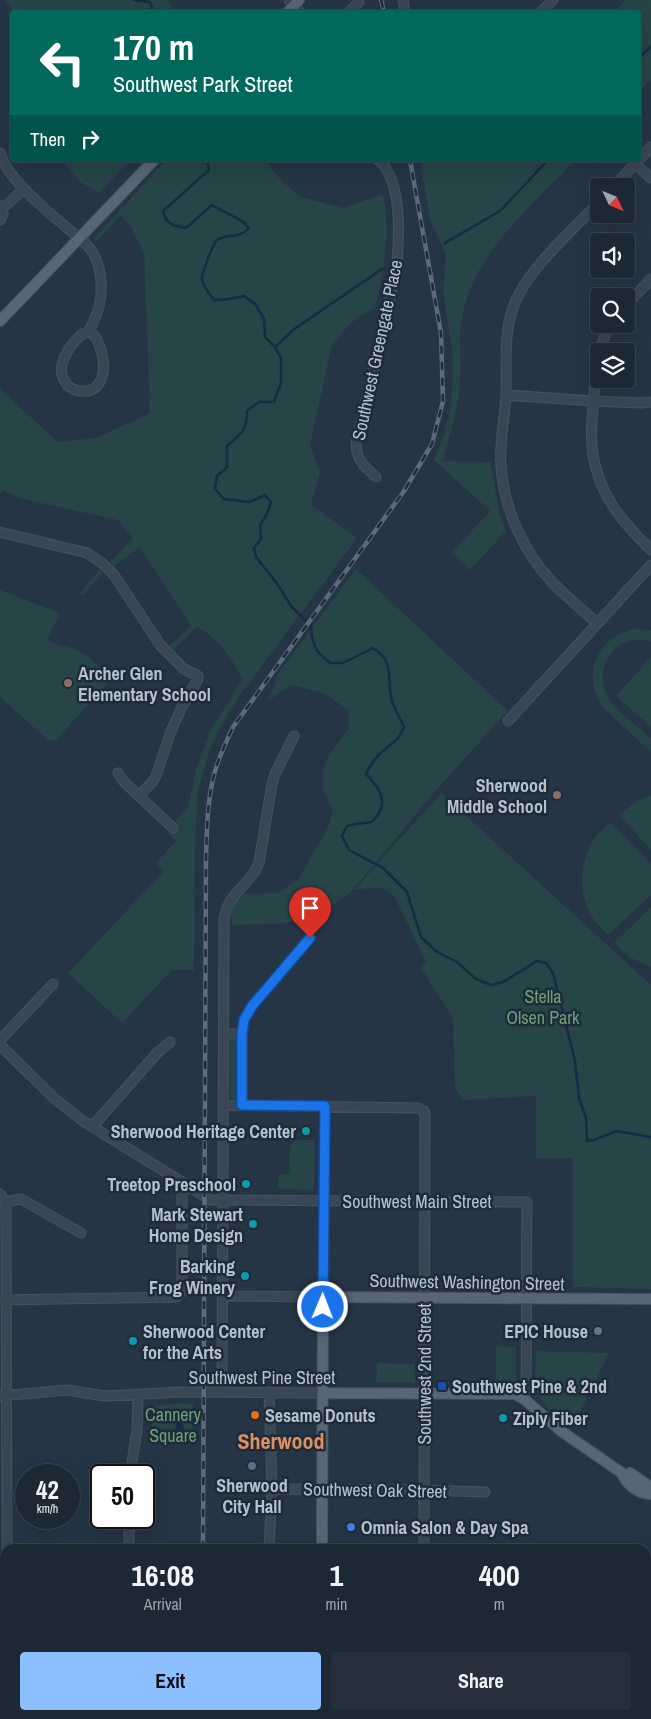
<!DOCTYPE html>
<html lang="en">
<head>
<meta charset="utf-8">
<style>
	body { margin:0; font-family:"Archivo Narrow",sans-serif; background:#25303c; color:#f1f3f6; height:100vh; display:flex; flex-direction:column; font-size:19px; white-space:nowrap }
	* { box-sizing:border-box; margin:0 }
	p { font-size:16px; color:#a0a6ac }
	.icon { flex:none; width:28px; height:28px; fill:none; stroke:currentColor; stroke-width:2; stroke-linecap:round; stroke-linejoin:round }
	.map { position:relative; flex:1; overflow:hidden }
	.drawer { position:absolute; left:0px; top:1544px; width:651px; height:176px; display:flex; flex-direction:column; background:#1c2834; border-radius:15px 15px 0 0; box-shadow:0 5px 20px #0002,0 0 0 1px #3a444f }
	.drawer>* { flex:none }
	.guide { position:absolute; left:10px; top:10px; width:631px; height:152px; border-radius:5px; box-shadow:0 5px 20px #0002,0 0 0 1px #3a444f; background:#00695c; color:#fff; overflow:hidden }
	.needle { width:32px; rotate:133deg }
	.tools { position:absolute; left:590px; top:178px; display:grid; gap:10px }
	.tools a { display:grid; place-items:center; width:45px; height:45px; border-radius:5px; background:#1c2834; box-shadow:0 5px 20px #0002,0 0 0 1px #3a444f; font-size:25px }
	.speed { position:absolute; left:15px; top:1464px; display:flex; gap:10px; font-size:25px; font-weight:700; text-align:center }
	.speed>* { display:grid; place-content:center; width:65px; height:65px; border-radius:50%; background:#1c2834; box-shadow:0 5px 20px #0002,0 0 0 1px #3a444f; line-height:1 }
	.speed small { font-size:12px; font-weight:400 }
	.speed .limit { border:2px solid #111; border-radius:8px; background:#fff; color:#111 }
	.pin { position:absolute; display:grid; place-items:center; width:42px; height:42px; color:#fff; margin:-51px -21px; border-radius:50% 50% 50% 0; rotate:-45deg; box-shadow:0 0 5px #0007 }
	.pin .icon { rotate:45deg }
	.me { position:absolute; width:55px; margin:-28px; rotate:1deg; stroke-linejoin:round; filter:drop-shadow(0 0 4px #0008) }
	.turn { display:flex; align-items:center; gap:18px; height:105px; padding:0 20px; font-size:22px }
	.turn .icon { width:65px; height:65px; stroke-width:2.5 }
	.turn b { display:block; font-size:35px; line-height:42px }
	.then { display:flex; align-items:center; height:48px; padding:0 20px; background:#0003; gap:10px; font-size:19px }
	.eta { display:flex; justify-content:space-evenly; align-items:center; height:85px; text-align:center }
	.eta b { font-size:30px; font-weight:700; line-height:35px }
	.action { display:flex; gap:10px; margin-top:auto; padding:10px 20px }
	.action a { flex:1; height:58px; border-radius:5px; background:#8bbfff; color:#111; font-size:20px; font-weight:700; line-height:58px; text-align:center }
	.action a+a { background:#25303c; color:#f1f3f6 }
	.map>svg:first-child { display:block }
</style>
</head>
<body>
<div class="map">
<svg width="651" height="1719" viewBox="0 0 651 1719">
	<rect width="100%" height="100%" fill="#253545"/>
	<!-- green -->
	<path fill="#274446" d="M5 0H168L174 12H14Z
		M626 0H651V79L639 92V12H614Z
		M62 160H130L99 193 80 182Z
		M166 160H267L271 168 283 182 301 197 343 208 383 194C391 232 384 271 375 308L360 316 349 325 332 345 310 445 320 472 311 504 357 538 239 697 223 722 210 749 198 792 195 841 194 970H172L122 1023 68 973 164 871 156 863 176 841 168 834 178 824 175 821 188 807 196 769 210 731 242 680C233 658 219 640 199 628L197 627 173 650 169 646 191 626 140 547 114 566 110 562 133 538 118 520 18 498 4 490 0 494V389L58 442 96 438 150 413 144 253 132 229 121 215 96 242 94 238Z
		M420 160H576C560 175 545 190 530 206 499 239 470 272 462 318 458 340 462 360 460 382 458 409 450 435 443 461L491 462 499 512 506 531 470 570 451 553 490 511 434 460 444 435 450 411 453 379V356L443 292 446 254 430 220Z
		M356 569 508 711 437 789 350 893 314 918 279 924 233 925C228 912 234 903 243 894L278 893 298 879 328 828 333 810 323 789V770L329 754 349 729V711L324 693 291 685 268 701 280 671Z
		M99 570 103 573 83 595 80 593Z
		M0 590 60 613 47 639C54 646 67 646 77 650 91 656 101 668 111 679L56 740 49 741 0 697Z
		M634 629 651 630V641C638 638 625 640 615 649 608 656 604 664 603 673 599 702 632 721 651 738V752L603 708C581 675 596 638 634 629Z
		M651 657V727L616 696Z
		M441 793 651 985V1289L573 1287V1158H536V1096L464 1100 455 1088V1083L453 1018 421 968 426 962 396 900C385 883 372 888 354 890Z
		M651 795V850L619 815 638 800Z
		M610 822 651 864V895L608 935C603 930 596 924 592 917 578 892 579 864 594 839 598 833 605 827 610 822Z
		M651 907V967L629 957 614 943Z
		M240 1040 239 1098 233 1099 230 1096 229 1041Z
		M295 1140H314V1190L278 1189V1175L290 1174V1146Z
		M496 1346 516 1347V1383H496Z
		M536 1351 609 1353 573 1427C562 1418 543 1408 538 1395 533 1382 536 1364 536 1351Z
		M377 1363 415 1364V1383L376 1382Z
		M276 1372 313 1373V1381H276Z
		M182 1403 193 1404 192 1444 150 1443 153 1406Z
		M646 1668 651 1672V1719H572L576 1715H646Z
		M430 1715H541L538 1719H434Z"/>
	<!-- water -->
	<path fill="#162c45" d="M182 1417 185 1436H175L176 1421Z"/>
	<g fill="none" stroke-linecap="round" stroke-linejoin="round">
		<!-- stream -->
		<path stroke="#162c45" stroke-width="2.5" d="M134 0 150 2 153 12
			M639 58 651 46
			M207 160 209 170 163 211C166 225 174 226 186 228L212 205 242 221 249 228C238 240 227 233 217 240 213 243 201 276 202 280 204 288 209 293 214 300L228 299 244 296 255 304 264 319 265 337 275 347 281 358V383L274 402H259L247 411C247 431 241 434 227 446V467L217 476 215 489 224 499 250 502 265 495 271 502 267 514 260 525 261 539 254 548 256 557 278 585 291 606 311 626 312 638 317 651 330 663H343L373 648C396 662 386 679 392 701 395 710 400 718 404 727 397 743 395 740 383 751 375 757 370 766 366 774 376 785 388 798 379 813 377 816 375 820 371 822 363 824 355 823 347 826L342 836 349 850 383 868 407 892 421 937 437 952 457 962 476 979 491 985 503 982 537 961 546 963 553 973 575 1061 579 1098 586 1118 587 1141 594 1140 616 1131 651 1137
			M445 243 500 211 548 160
			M275 347 293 330 382 269"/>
		<!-- minor casing -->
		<g stroke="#465261" stroke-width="11">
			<path id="minor" d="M289 0 300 12
				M403 0 405 12
				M349 12 359 2
				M541 12 553 0
				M0 153C8 183 62 223 86 244 104 262 105 298 94 320 93 323 91 328 89 330 87 333 82 334 80 336 69 346 56 366 64 380 67 386 73 390 79 391 113 396 107 344 89 330
				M635 164 651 178
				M614 186 651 147
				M0 206 3 214 0 220
				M2 209 24 189
				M626 305 651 279
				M611 324C597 347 595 370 594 397 593 413 590 430 592 446 596 491 620 520 651 550
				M506 395 593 401 641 403 651 402
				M376 477C365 467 356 460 356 444L395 278C399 248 405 181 378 160
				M0 532 87 553 102 563 114 575 161 646 184 669 198 676V679L182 707 171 731 156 776 153 781 139 796
				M597 623C582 610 567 597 552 582 523 551 504 509 501 466 499 442 505 418 506 394 507 359 502 326 519 294 537 261 573 230 599 202
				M508 721 651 565
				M118 773 124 782 173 828
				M224 1034H242L244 1020 252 1006 310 938
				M0 1040 53 984
				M0 1045 55 1099 83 1121 211 1200 527 1202C526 1264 527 1326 526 1388L524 1399
				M224 1105 418 1108 424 1111 425 1113 424 1549
				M242 1105V1034
				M92 1127 158 1052 170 1042
				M0 1194 5 1202 6 1209 7 1549
				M5 1202 21 1199 81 1233
				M222 1296 323 1297 325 1106
				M0 1300 177 1297 182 1291V1194L188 1186
				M222 1392 224 919C228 892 250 886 259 863L272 784 275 774 294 736
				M0 1396 67 1390 105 1396 180 1392 323 1393
				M130 1475 137 1430 138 1395
				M266 1489 424 1490 485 1492
				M129 1518V1549
				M269 1549 272 1489 269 1392
				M0 1583H5
				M0 1616H5
				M0 1661 5 1652
				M0 1709 5 1714"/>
		</g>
		<!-- major casing -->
		<g stroke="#465261" stroke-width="12">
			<path id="major" d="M288 12 299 0
				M0 321 154 160
				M323 1393 515 1394 524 1399 561 1431 622 1473C626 1485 639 1494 651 1494
				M630 1473 649 1486
				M322 1549 323 1297 651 1299
				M240 1719 242 1715"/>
		</g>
		<!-- minor -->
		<use href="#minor" stroke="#394654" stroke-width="9"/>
		<!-- major -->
		<use href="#major" stroke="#586574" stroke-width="10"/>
		<!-- rail casing -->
		<g stroke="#5b6b7c" stroke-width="4.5">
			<path id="rail" d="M381 0 384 12
				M203 1549 206 857C207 829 207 802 214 775 218 758 226 743 233 727L404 491 432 444 443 401 441 333 410 160
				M202 1719V1715"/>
		</g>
		<!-- rail -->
		<use href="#rail" stroke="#1e2b3a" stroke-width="2.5" stroke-dasharray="8" stroke-linecap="butt"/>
	</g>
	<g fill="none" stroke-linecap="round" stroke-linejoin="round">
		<!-- route casing -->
		<g stroke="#114b97" stroke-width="12">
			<path id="route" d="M310 938 252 1006 244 1020 242 1034V1105L325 1106 323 1307"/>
		</g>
		<!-- route -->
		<use href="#route" stroke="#1a73e8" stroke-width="9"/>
	</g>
	<!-- markers -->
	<g fill="#8d6e63" stroke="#1e2b3a" stroke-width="2">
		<circle cx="68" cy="683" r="5"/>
		<circle cx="557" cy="795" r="5"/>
	</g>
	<g fill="#0f9aa8" stroke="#1e2b3a" stroke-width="2">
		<circle cx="306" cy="1131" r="5"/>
		<circle cx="246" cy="1184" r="5"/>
		<circle cx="253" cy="1224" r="5"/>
		<circle cx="245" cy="1276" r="5"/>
		<circle cx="133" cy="1341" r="5"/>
		<circle cx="503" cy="1418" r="5"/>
	</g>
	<circle fill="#6b7280" stroke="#1e2b3a" stroke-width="2" cx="598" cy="1331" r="5"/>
	<rect fill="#1a4fb4" stroke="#1e2b3a" stroke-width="2" x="437" y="1381" width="10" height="10" rx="2.5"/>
	<circle fill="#e8710a" stroke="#1e2b3a" stroke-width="2" cx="255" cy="1415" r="5"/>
	<circle fill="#5c6f8a" stroke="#1e2b3a" stroke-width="2" cx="252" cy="1466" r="5"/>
	<circle fill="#3f7fe0" stroke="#1e2b3a" stroke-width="2" cx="351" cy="1527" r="5"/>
	<g text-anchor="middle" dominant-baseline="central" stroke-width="5" stroke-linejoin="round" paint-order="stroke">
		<!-- street labels -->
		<g font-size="18" fill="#b7c1ce" stroke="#1e2b3a">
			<text transform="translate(377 350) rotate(-78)">Southwest Greengate Place</text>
			<text x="417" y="1201">Southwest Main Street</text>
			<text transform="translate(467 1282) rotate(1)">Southwest Washington Street</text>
			<text transform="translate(424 1374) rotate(-90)">Southwest 2nd Street</text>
			<text x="262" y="1377">Southwest Pine Street</text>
			<text transform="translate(375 1490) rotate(1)">Southwest Oak Street</text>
		</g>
		<!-- poi labels -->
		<g font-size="18" font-weight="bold" fill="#b7c1ce" stroke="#1e2b3a" text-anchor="start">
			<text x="78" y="673">Archer Glen<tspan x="78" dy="21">Elementary School</tspan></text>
			<text x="547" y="785" text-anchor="end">Sherwood<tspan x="547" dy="21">Middle School</tspan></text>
			<text x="296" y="1131" text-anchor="end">Sherwood Heritage Center</text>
			<text x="236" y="1184" text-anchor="end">Treetop Preschool</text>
			<text x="243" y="1214" text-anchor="end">Mark Stewart<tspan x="243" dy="21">Home Design</tspan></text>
			<text x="235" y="1266" text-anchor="end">Barking<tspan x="235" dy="21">Frog Winery</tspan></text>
			<text x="143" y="1331">Sherwood Center<tspan x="143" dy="21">for the Arts</tspan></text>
			<text x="588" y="1331" text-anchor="end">EPIC House</text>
			<text x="452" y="1386">Southwest Pine &amp; 2nd</text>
			<text x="265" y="1415">Sesame Donuts</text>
			<text x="513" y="1418">Ziply Fiber</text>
			<text x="252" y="1485" text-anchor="middle">Sherwood<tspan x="252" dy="21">City Hall</tspan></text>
			<text x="361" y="1527">Omnia Salon &amp; Day Spa</text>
		</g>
		<!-- park labels -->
		<g font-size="18" fill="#6ca175" stroke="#1e2b3a">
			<text x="543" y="996">Stella<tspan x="543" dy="21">Olsen Park</tspan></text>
			<text x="173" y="1414">Cannery<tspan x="173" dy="21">Square</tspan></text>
		</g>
		<!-- district labels -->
		<g font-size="22" font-weight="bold" fill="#df9061" stroke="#1e2b3a">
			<text x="281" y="1441">Sherwood</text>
		</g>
	</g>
</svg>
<div class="tools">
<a><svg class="needle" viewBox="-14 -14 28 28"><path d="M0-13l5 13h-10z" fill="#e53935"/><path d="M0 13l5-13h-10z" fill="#a0a6ac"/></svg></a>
<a><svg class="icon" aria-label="sound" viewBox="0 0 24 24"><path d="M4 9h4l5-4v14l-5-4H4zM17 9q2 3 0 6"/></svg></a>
<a><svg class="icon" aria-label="search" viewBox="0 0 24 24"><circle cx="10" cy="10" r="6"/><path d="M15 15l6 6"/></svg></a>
<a><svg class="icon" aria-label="layers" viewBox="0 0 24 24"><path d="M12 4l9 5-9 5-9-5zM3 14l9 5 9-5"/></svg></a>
</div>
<div class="speed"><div>42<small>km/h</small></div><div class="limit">50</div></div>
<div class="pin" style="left:310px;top:938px;background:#d93025"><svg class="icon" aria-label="arrive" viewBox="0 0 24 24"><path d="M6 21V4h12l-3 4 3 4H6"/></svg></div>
<svg class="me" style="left:323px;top:1307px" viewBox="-20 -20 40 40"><circle r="17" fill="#1a73e8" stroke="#fff" stroke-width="3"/><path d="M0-11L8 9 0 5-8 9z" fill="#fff"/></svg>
<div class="guide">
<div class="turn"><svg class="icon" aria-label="left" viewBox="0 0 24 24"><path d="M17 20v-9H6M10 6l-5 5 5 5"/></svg><div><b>170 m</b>Southwest Park Street</div></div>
<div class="then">Then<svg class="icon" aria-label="right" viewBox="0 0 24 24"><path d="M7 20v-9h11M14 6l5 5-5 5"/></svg></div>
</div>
<section class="drawer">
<div class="eta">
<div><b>16:08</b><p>Arrival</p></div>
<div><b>1</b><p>min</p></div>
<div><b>400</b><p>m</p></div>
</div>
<div class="action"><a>Exit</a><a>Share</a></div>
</section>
</div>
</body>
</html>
